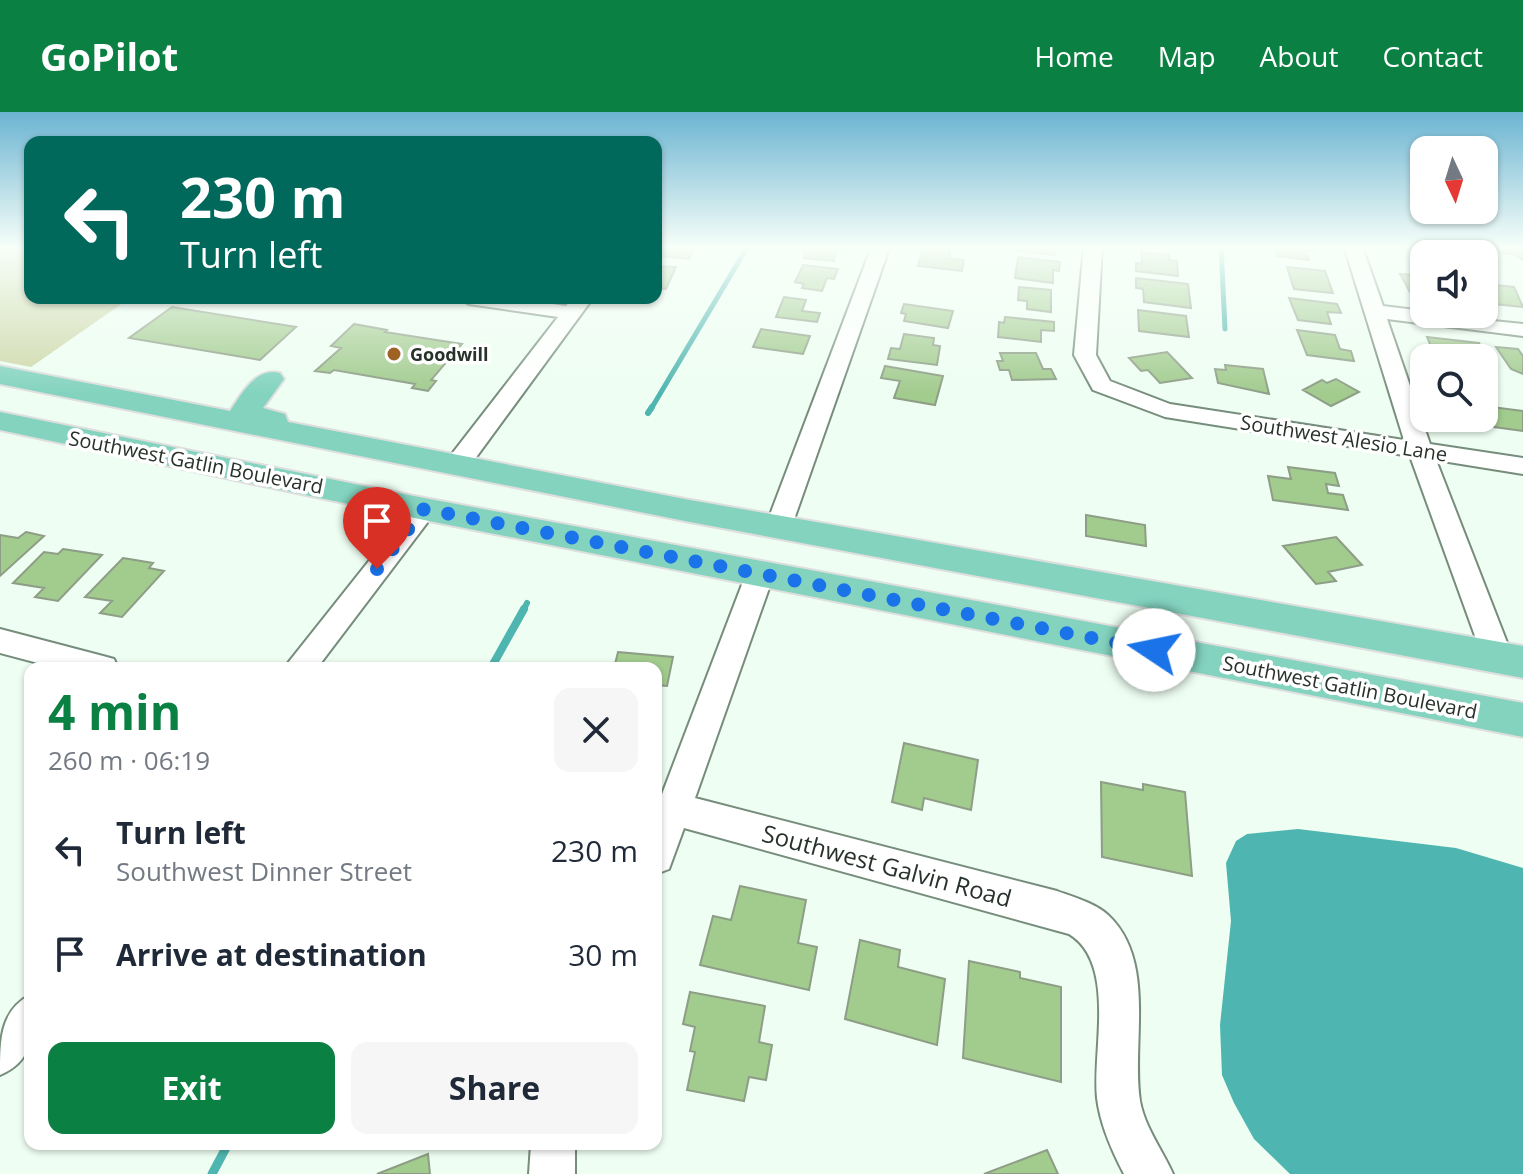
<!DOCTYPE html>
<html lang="en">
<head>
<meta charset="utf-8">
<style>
	body { margin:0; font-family:"Open Sans",sans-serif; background:#f6f6f7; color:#1f2937; height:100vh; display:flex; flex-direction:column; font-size:30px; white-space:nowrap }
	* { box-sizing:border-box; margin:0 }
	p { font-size:26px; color:#747a83 }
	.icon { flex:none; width:44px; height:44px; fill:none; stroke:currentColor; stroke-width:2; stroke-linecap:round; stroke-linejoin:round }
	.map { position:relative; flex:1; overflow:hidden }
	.sheet { position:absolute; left:24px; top:550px; width:638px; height:488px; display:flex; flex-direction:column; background:#fff; border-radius:16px; box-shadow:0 2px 6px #0004 }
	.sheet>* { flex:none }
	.guide { position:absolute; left:24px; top:24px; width:638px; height:168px; border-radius:16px; box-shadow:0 2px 6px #0004; background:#00695c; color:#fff; overflow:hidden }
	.needle { width:52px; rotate:176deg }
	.tools { position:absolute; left:1410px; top:24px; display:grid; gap:16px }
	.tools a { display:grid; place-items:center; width:88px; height:88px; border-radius:16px; background:#fff; box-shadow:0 2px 6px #0004; font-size:40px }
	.pin { position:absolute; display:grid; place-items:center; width:68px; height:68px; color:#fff; margin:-82px -34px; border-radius:50% 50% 50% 0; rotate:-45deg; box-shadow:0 0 8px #0007 }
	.pin .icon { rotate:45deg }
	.me { position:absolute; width:88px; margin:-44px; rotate:281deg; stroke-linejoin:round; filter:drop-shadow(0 0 6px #0008) }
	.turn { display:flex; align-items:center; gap:28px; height:168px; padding:0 24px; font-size:36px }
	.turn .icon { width:104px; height:104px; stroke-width:2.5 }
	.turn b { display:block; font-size:56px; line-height:68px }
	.round { display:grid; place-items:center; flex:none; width:84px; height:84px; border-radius:16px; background:#f6f6f7 }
	.headline { display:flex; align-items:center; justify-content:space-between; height:136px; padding:0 24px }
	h1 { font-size:48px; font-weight:700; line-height:60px; color:#0b8043 }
	.action { display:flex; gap:16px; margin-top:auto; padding:16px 24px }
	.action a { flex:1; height:92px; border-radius:16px; background:#0b8043; color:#fff; font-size:32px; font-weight:700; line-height:92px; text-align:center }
	.action a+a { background:#f6f6f7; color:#1f2937 }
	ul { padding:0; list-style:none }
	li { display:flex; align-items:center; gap:24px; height:104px; padding:0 24px }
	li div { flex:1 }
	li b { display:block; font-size:30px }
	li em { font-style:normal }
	header { display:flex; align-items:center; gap:48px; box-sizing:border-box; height:112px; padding:0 40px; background:#0b8043; color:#fff }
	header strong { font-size:38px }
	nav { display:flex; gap:44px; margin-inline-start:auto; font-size:28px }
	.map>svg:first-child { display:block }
</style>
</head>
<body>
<header>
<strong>GoPilot</strong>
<nav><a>Home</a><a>Map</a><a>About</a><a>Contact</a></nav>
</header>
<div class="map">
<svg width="1523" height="1062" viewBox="0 0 1523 1062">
	<rect width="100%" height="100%" fill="#eefef2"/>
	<!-- green -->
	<path fill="#ced7a9" d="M0 134H30V186H130L31 255 0 249Z"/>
	<!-- water -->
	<path fill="#4fb5b0" d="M1298 717 1456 736 1523 756V1062H1290L1254 1027 1234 991 1222 963 1220 913 1231 809 1226 751 1236 729 1247 722Z"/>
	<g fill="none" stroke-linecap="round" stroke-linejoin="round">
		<!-- stream-far3 -->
		<path stroke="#4fb5b0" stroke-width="5" d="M1221 134 1225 217
			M651 297 748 134"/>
		<!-- stream-far2 -->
		<path stroke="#4fb5b0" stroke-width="6" d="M648 301 652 295
			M523 499 527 491"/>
		<!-- stream-far1 -->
		<path stroke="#4fb5b0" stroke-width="8" d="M491 556 524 497"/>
		<!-- stream -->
		<path stroke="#4fb5b0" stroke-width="9" d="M212 1062 228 1032"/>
	</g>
	<!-- building -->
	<path fill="#a2cb8e" stroke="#8d9d86" stroke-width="2" d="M678 134H696L689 147 658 144 662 136 676 138Z
		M802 134H844L843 138 837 137 834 149 804 146Z
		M923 134 951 136 949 146 964 148 962 159 918 154Z
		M1019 134H1055V143L1018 139Z
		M1274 134H1311L1313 139H1306L1309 148 1277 144Z
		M1389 134H1430L1434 142H1414L1412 138Z
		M1442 134H1485L1495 149 1484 148V142H1447Z
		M1495 134 1523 135V148L1515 143 1500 141Z
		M1141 140 1169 143 1170 148 1177 149 1178 164 1136 159V151L1142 152Z
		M1018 145 1060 150 1059 159 1053 158V171L1015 166Z
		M803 153 838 157 834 167 827 166 822 179 802 176 804 172 795 170Z
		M656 154 676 155 666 177 656 176Z
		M1287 155 1325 159 1333 181 1294 177Z
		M1400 162 1424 164V182L1410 180Z
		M1136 166 1188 172 1191 196 1144 190 1143 177 1136 176Z
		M1484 172 1514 175 1523 195 1484 191Z
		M1019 175 1051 178V200L1027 197V189L1018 188Z
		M784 185 806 188 802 199 820 201 817 210 776 205Z
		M1289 186 1337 192 1341 201 1327 200 1331 212 1298 208Z
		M904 192 953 199 948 216 904 209 906 202 901 201Z
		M172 195 296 215 260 248 129 226Z
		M1138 198 1186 204 1189 225 1139 219Z
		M1005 205 1054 210V219L1041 218V230L998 225 999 210 1004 211Z
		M354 212 387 218 385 220 462 232 431 268 436 269 428 279 412 276 415 272 334 258 330 261 315 259 341 236 331 234Z
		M761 217 810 224 803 242 753 235Z
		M1297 218 1335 223 1340 237 1351 239 1354 249 1307 243Z
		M904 222 934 226 933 233 940 234 937 253 888 247 891 236 900 237Z
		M1427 225 1479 231 1486 246 1450 245 1448 241 1433 239Z
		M1496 235 1518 237 1523 244V262L1511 257Z
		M1167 240 1192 266 1160 271 1148 258 1141 259 1129 246Z
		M1000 241H1036L1043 257H1051L1056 267 1012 268 1009 258H1000L997 249H1003Z
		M1225 253 1263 257 1269 282 1218 271 1215 257 1226 258Z
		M885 254 943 264 935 293 894 286 900 269 881 266Z
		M1336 267 1359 280 1331 294 1303 278 1322 268 1327 271Z
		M1484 294 1523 299V319L1494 315Z
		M1288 355 1335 361 1339 374 1326 372 1328 381 1343 383 1348 398 1273 388 1268 364 1291 367Z
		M1086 403 1145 413 1146 434 1086 424Z
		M26 420 44 424 0 464V423L18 426Z
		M1336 425 1362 453 1328 460 1336 469 1316 472 1283 434Z
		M63 437 102 443 58 489 35 485 44 476 13 471 44 440 58 442Z
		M123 446 153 451 149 456 164 459 122 505 100 501 112 489 85 485Z
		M618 540 673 545 667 574 656 573V556H614Z
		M904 631 978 648 971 698 924 686 922 698 892 690Z
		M1101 670 1143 678V672L1185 680 1192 764 1102 745Z
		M740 774 806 788 798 831 817 835 809 878 700 853 713 804 731 808Z
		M860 828 900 838 898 855 945 867 937 933 845 907Z
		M969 849 1020 860V866L1061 875V970L963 946Z
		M690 880 765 894 759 930 772 933 766 968 749 965 744 989 687 978 695 940 690 939 695 915 683 912Z
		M1047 1038 1058 1062H984Z
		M428 1042 430 1062H377Z"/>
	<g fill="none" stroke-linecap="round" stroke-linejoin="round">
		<!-- minor casing -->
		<g stroke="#768d7c" stroke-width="4">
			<path id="minor" d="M872 134H890L791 416 787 423H769L765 416Z
				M1084 134H1102L1096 243 1110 269 1170 292 1404 328 1344 134H1362L1383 194 1424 199V202L1523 212V224L1387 207 1430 332 1523 346V362L1436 348 1513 546 1509 555 1498 558 1487 555 1483 546 1410 344 1165 305 1093 278 1074 243Z
				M459 186H511L566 194 573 186H593L466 359H448L445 353 448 347 558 205 469 192Z
				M424 388 433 391 437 397 433 403 317 556H284L415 391Z
				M760 452 770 455 774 462 695 686 1057 779C1073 785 1095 791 1108 803 1157 849 1131 931 1140 989 1145 1016 1162 1037 1173 1062H1124C1112 1039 1100 1012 1097 986 1092 939 1117 851 1069 822L684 716 669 757 656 762V698L746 462 750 455Z
				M0 517 103 544 114 547 118 556H57L0 541Z
				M30 883C30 918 38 947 0 963 0 928 0 899 30 883Z
				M531 1032H575V1062H529Z"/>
		</g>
		<!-- major casing -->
		<g stroke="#dddedd" stroke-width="4">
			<path id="major" d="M0 254 230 299C242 281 256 255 280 261L284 267 263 296 285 302 288 310 690 388 1523 534V566L690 410 0 272Z
				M0 300 424 386 1523 591V625L424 408 0 318Z"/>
		</g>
		<!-- minor -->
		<use href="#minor" fill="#fff" fill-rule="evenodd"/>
		<!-- major -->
		<use href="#major" fill="#83d3bf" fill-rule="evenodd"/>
	</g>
	<!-- sky -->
	<linearGradient id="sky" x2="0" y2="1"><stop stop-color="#6bb4d2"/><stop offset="0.48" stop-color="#f7fff9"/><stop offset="1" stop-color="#f7fff9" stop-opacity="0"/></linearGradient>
	<rect width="1523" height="282" fill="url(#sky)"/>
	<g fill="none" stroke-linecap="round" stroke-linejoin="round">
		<!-- route -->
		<path stroke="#1a73e8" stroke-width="14" stroke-dasharray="0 25.2" d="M377 457 424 397 1154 538"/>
	</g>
	<!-- markers -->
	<circle fill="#9f6225" stroke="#fff" stroke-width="3" cx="394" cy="242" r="8"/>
	<g text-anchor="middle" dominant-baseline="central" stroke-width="7" stroke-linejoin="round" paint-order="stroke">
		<!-- far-poi labels -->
		<g font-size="18" font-weight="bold" fill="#28322b" stroke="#fff" text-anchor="start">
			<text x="410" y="242">Goodwill</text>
		</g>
		<!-- street labels -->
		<g font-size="20" fill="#28322b" stroke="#fff">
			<text transform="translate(1344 326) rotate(9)">Southwest Alesio Lane</text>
			<text transform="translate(196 350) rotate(11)">Southwest Gatlin Boulevard</text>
			<text transform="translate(1350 575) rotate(11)">Southwest Gatlin Boulevard</text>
		</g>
		<!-- near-street labels -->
		<g font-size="24" fill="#28322b" stroke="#fff">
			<text transform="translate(887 753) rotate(15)">Southwest Galvin Road</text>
		</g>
	</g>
</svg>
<div class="tools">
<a><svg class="needle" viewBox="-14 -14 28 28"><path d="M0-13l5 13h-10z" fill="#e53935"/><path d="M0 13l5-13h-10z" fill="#747a83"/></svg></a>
<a><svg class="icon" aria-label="sound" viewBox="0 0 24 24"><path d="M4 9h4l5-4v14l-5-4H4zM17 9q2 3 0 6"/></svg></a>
<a><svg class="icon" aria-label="search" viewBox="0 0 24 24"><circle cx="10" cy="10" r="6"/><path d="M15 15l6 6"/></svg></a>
</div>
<div class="pin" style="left:377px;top:457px;background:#d93025"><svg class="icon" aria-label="arrive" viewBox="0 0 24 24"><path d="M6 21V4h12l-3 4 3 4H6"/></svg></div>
<svg class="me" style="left:1154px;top:538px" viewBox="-20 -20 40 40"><circle r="19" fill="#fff"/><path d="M0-13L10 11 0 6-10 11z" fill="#1a73e8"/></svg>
<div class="guide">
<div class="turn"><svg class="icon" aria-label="left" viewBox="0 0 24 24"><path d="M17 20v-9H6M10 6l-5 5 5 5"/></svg><div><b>230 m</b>Turn left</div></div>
</div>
<section class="sheet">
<div class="headline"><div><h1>4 min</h1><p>260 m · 06:19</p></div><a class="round"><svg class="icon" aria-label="close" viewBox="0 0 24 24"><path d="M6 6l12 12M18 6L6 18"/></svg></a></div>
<ul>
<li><svg class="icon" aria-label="left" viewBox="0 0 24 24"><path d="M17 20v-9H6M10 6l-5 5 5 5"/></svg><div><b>Turn left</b><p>Southwest Dinner Street</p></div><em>230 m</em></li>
<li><svg class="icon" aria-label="arrive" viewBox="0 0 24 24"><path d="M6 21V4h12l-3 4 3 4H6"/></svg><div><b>Arrive at destination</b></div><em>30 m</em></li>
</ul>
<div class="action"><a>Exit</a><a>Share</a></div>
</section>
</div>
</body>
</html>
